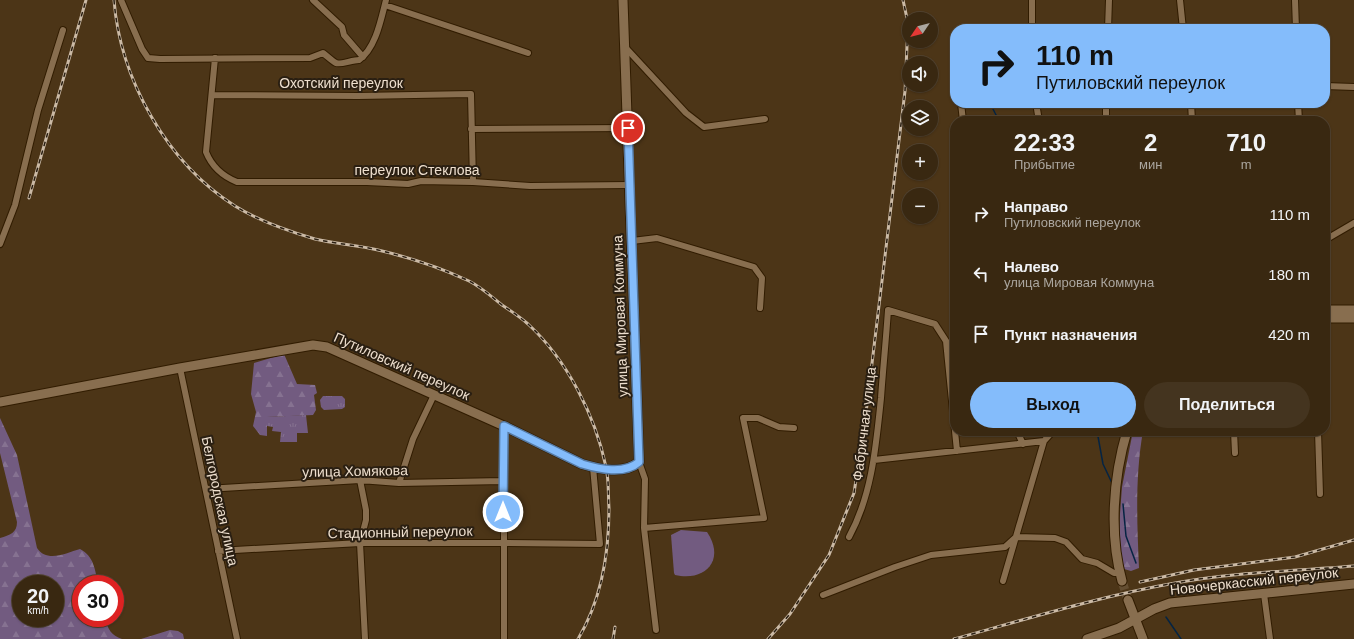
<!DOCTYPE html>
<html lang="ru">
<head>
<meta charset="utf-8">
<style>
	body { margin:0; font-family:Helvetica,sans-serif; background:#44341f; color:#f1f3f6; height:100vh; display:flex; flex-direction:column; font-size:15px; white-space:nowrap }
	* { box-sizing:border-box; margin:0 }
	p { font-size:13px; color:#aba69f }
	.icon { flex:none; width:22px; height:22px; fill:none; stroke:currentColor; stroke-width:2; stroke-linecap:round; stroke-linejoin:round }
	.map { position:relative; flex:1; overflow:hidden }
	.side { position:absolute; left:950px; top:116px; width:380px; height:320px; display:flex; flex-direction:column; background:#392811; border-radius:16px; box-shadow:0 1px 3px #0004,0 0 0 1px #534431 }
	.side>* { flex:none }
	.hud { position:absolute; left:950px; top:24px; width:380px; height:84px; border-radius:16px; box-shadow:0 1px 3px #0004,0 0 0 1px #534431; background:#84bcfb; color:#111; overflow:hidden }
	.needle { width:26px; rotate:235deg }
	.tools { position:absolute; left:902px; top:12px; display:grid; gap:8px }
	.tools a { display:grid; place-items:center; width:36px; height:36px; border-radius:50%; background:#392811; box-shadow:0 1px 3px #0004,0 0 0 1px #534431; font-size:20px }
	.speed { position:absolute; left:12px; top:575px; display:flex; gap:8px; font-size:20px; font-weight:700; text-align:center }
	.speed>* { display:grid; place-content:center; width:52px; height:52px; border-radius:50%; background:#392811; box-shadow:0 1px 3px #0004,0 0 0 1px #534431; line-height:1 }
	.speed small { font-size:10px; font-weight:400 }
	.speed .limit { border:6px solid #d22; background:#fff; color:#111 }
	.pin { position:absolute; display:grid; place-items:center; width:34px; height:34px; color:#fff; margin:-17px; border:2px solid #fff; border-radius:50%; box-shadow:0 1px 4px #0007 }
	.me { position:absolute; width:44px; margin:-22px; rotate:0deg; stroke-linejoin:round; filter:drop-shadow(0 0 3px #0008) }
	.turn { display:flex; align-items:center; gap:14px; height:84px; padding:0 20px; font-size:18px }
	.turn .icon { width:52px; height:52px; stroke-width:2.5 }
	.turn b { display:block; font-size:28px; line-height:34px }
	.eta { display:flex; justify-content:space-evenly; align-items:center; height:68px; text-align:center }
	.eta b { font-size:24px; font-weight:800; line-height:28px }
	.button { display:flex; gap:8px; margin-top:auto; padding:8px 20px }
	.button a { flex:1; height:46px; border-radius:24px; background:#84bcfb; color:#111; font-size:16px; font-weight:800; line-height:46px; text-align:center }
	.button a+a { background:#44341f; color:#f1f3f6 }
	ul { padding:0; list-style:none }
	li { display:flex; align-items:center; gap:12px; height:60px; padding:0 20px }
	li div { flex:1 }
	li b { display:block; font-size:15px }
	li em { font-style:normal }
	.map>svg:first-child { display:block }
</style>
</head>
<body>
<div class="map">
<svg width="1354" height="639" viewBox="0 0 1354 639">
	<defs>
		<pattern id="forest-firs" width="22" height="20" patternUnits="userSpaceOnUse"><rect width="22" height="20" fill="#725b80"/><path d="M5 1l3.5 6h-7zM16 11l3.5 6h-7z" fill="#867291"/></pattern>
		<pattern id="park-tufts" width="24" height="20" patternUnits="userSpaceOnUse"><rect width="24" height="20" fill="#725b80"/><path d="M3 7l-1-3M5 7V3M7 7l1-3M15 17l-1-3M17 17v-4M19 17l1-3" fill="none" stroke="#867291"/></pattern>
	</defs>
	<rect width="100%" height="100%" fill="#4c3517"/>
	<!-- forest -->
	<path fill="url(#forest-firs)" fill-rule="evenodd" d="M284 354 297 384 315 385 317 393 314 395 316 410 313 415 267 417V436L260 435 253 426 256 412 251 394 254 363Z
		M0 418 17 455 37 548C47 563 66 553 80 549 94 556 95 570 98 584H81V618H105C108 630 111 635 122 639H0V538C10 535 17 533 17 522L0 453ZM21 584H55V618H21Z
		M1133 431H1143C1135 477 1137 522 1139 568L1131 571 1124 569 1119 541 1120 514 1122 487Z
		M170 630 178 631 183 634 184 639H141Z"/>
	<!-- park -->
	<path fill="url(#park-tufts)" d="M323 396H342L345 399V407L342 409 324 410 321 407 320 400Z
		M306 415 308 433H297V442H280L281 432 272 431 273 427 267 426V417Z"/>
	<!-- pitch -->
	<path fill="#725b80" d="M681 530 707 532C726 560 705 582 675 575L674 573 671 535Z"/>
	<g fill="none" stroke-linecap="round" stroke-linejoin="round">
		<!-- stream -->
		<path stroke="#052443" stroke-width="1.5" d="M990 103 996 115 1001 121
			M1097 431 1103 464 1112 483
			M1123 504 1126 536 1136 563
			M1166 617 1181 639"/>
		<!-- secondary-tunnel -->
		<path stroke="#644e32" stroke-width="9" stroke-dasharray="9 4.5" stroke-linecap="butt" d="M1122 581 1128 600"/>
		<!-- street casing -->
		<g stroke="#311c00" stroke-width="8">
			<path id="street" d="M121 0 142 49 148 58 160 59 310 58 323 53C327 56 332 61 336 63 340 65 352 60 359 60 376 48 381 19 386 0
				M313 0 342 27 344 35 363 57
				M1032 0V29
				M1180 0 1183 29
				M1295 0 1296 29
				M385 5 528 53
				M1108 29 1109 0
				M625 47 686 113 704 127 765 119
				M215 58 206 152C212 167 222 176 237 182H367L408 184 421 181 473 182 530 186 630 185
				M1325 86 1354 87
				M212 95 358 96 471 94 473 182
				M961 103 963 121
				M1036 103 1039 121
				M1191 103 1192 121
				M1298 103 1299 121
				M1106 121V103
				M471 129 628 128
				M1325 240 1354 223
				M632 241 657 238 754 267 762 278 760 308
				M0 244 15 205 38 110 63 30
				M946 341 957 451
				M180 368 237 639
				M504 426V639
				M1017 431 1023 444
				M1234 431 1235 453
				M1318 431 1320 494
				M874 460 1044 441
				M639 462 645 479 644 528 656 630
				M360 480 366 510V520L360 543 365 639
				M399 483 413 439 434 395
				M206 489 360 480 399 483 503 481
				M644 528 764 518 743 418H758L779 427 794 428
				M849 537C872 495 876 446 881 398 883 369 886 340 888 310L935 324 946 341 955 351
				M218 551 360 543H503L600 544 593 467
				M1003 581 1044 441 1053 431
				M1264 594 1270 639
				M823 595 895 567 931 555 1005 547 1016 537 1055 538 1066 542 1082 559 1097 563 1114 573H1120"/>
		</g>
		<!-- secondary casing -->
		<g stroke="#311c00" stroke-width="11">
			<path id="secondary" d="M1325 310H1354
				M1325 318H1354
				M0 402 180 368 313 345 327 347 504 426 582 464C599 469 624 475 639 462L623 0
				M1122 581C1109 534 1113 478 1127 431
				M1128 600 1143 639
				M1087 639 1119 628 1154 609 1170 603 1354 584"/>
		</g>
		<!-- street -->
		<use href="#street" stroke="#886e4f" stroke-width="6"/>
		<!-- secondary -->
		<use href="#secondary" stroke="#886e4f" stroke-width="9"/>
		<!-- rail casing -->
		<g stroke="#cbbaa6" stroke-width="3">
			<path id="rail" d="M114 0C120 79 167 163 235 206 259 221 288 231 315 239 336 244 357 245 378 250 408 257 441 268 469 281 481 287 492 297 502 305 511 311 520 317 528 324 567 360 595 415 606 467 609 480 608 494 609 508 609 554 602 599 578 639
				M29 198 86 0
				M1140 582 1194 570 1295 557 1354 540
				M613 639 615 627
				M768 639 790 614 829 555 854 493 865 421 905 91 908 23 903 0
				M954 639C1027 619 1101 596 1175 583 1234 572 1295 571 1354 566"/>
		</g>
		<!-- rail -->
		<use href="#rail" stroke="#2a1f12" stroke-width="1.5" stroke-dasharray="4.5" stroke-linecap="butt"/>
	</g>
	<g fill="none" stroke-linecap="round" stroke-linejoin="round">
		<!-- route casing -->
		<g stroke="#567aa3" stroke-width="10">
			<path id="route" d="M503 512 504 426 582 464C599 469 624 475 639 462L628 128"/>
		</g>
		<!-- route -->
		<use href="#route" stroke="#84bcfb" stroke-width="7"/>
	</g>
	<g text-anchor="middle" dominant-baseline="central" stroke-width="4" stroke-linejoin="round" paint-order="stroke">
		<!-- street labels -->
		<g font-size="14" fill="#eedfce" stroke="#2a1f12">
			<text x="341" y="83">Охотский переулок</text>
			<text x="417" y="170">переулок Стеклова</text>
			<text transform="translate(620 316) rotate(-92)">улица Мировая Коммуна</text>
			<text transform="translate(402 366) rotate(24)">Путиловский переулок</text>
			<text transform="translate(864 424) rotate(-83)">Фабричная улица</text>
			<text transform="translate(355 471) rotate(-1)">улица Хомякова</text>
			<text transform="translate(220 501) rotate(78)">Белгородская улица</text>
			<text transform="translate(400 532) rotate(-1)">Стадионный переулок</text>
			<text transform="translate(1254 581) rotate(-6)">Новочеркасский переулок</text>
		</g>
	</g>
</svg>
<div class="tools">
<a><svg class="needle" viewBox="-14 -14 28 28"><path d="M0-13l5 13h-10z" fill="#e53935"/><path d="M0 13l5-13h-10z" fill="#aba69f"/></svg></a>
<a><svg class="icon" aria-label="sound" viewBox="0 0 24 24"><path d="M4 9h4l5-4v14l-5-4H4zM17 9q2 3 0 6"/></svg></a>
<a><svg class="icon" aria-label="layers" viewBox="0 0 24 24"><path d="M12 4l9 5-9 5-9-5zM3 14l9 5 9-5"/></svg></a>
<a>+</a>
<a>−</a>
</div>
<div class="speed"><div>20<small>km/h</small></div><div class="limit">30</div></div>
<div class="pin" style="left:628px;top:128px;background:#d93025"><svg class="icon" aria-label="arrive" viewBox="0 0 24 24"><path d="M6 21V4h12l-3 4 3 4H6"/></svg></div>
<svg class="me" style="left:503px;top:512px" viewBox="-20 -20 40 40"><circle r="17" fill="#84bcfb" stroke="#fff" stroke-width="3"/><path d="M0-11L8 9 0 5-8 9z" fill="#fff"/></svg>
<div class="hud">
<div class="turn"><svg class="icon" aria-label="right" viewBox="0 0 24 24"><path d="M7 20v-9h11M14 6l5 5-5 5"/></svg><div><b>110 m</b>Путиловский переулок</div></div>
</div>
<section class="side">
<div class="eta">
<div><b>22:33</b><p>Прибытие</p></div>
<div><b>2</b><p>мин</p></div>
<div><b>710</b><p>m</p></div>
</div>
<ul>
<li><svg class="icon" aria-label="right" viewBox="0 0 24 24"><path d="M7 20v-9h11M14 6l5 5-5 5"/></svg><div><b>Направо</b><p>Путиловский переулок</p></div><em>110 m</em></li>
<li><svg class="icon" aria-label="left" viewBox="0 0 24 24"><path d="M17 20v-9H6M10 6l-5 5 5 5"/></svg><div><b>Налево</b><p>улица Мировая Коммуна</p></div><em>180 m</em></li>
<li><svg class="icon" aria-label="arrive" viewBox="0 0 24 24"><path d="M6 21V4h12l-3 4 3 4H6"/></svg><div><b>Пункт назначения</b></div><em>420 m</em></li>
</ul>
<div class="button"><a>Выход</a><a>Поделиться</a></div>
</section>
</div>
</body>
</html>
